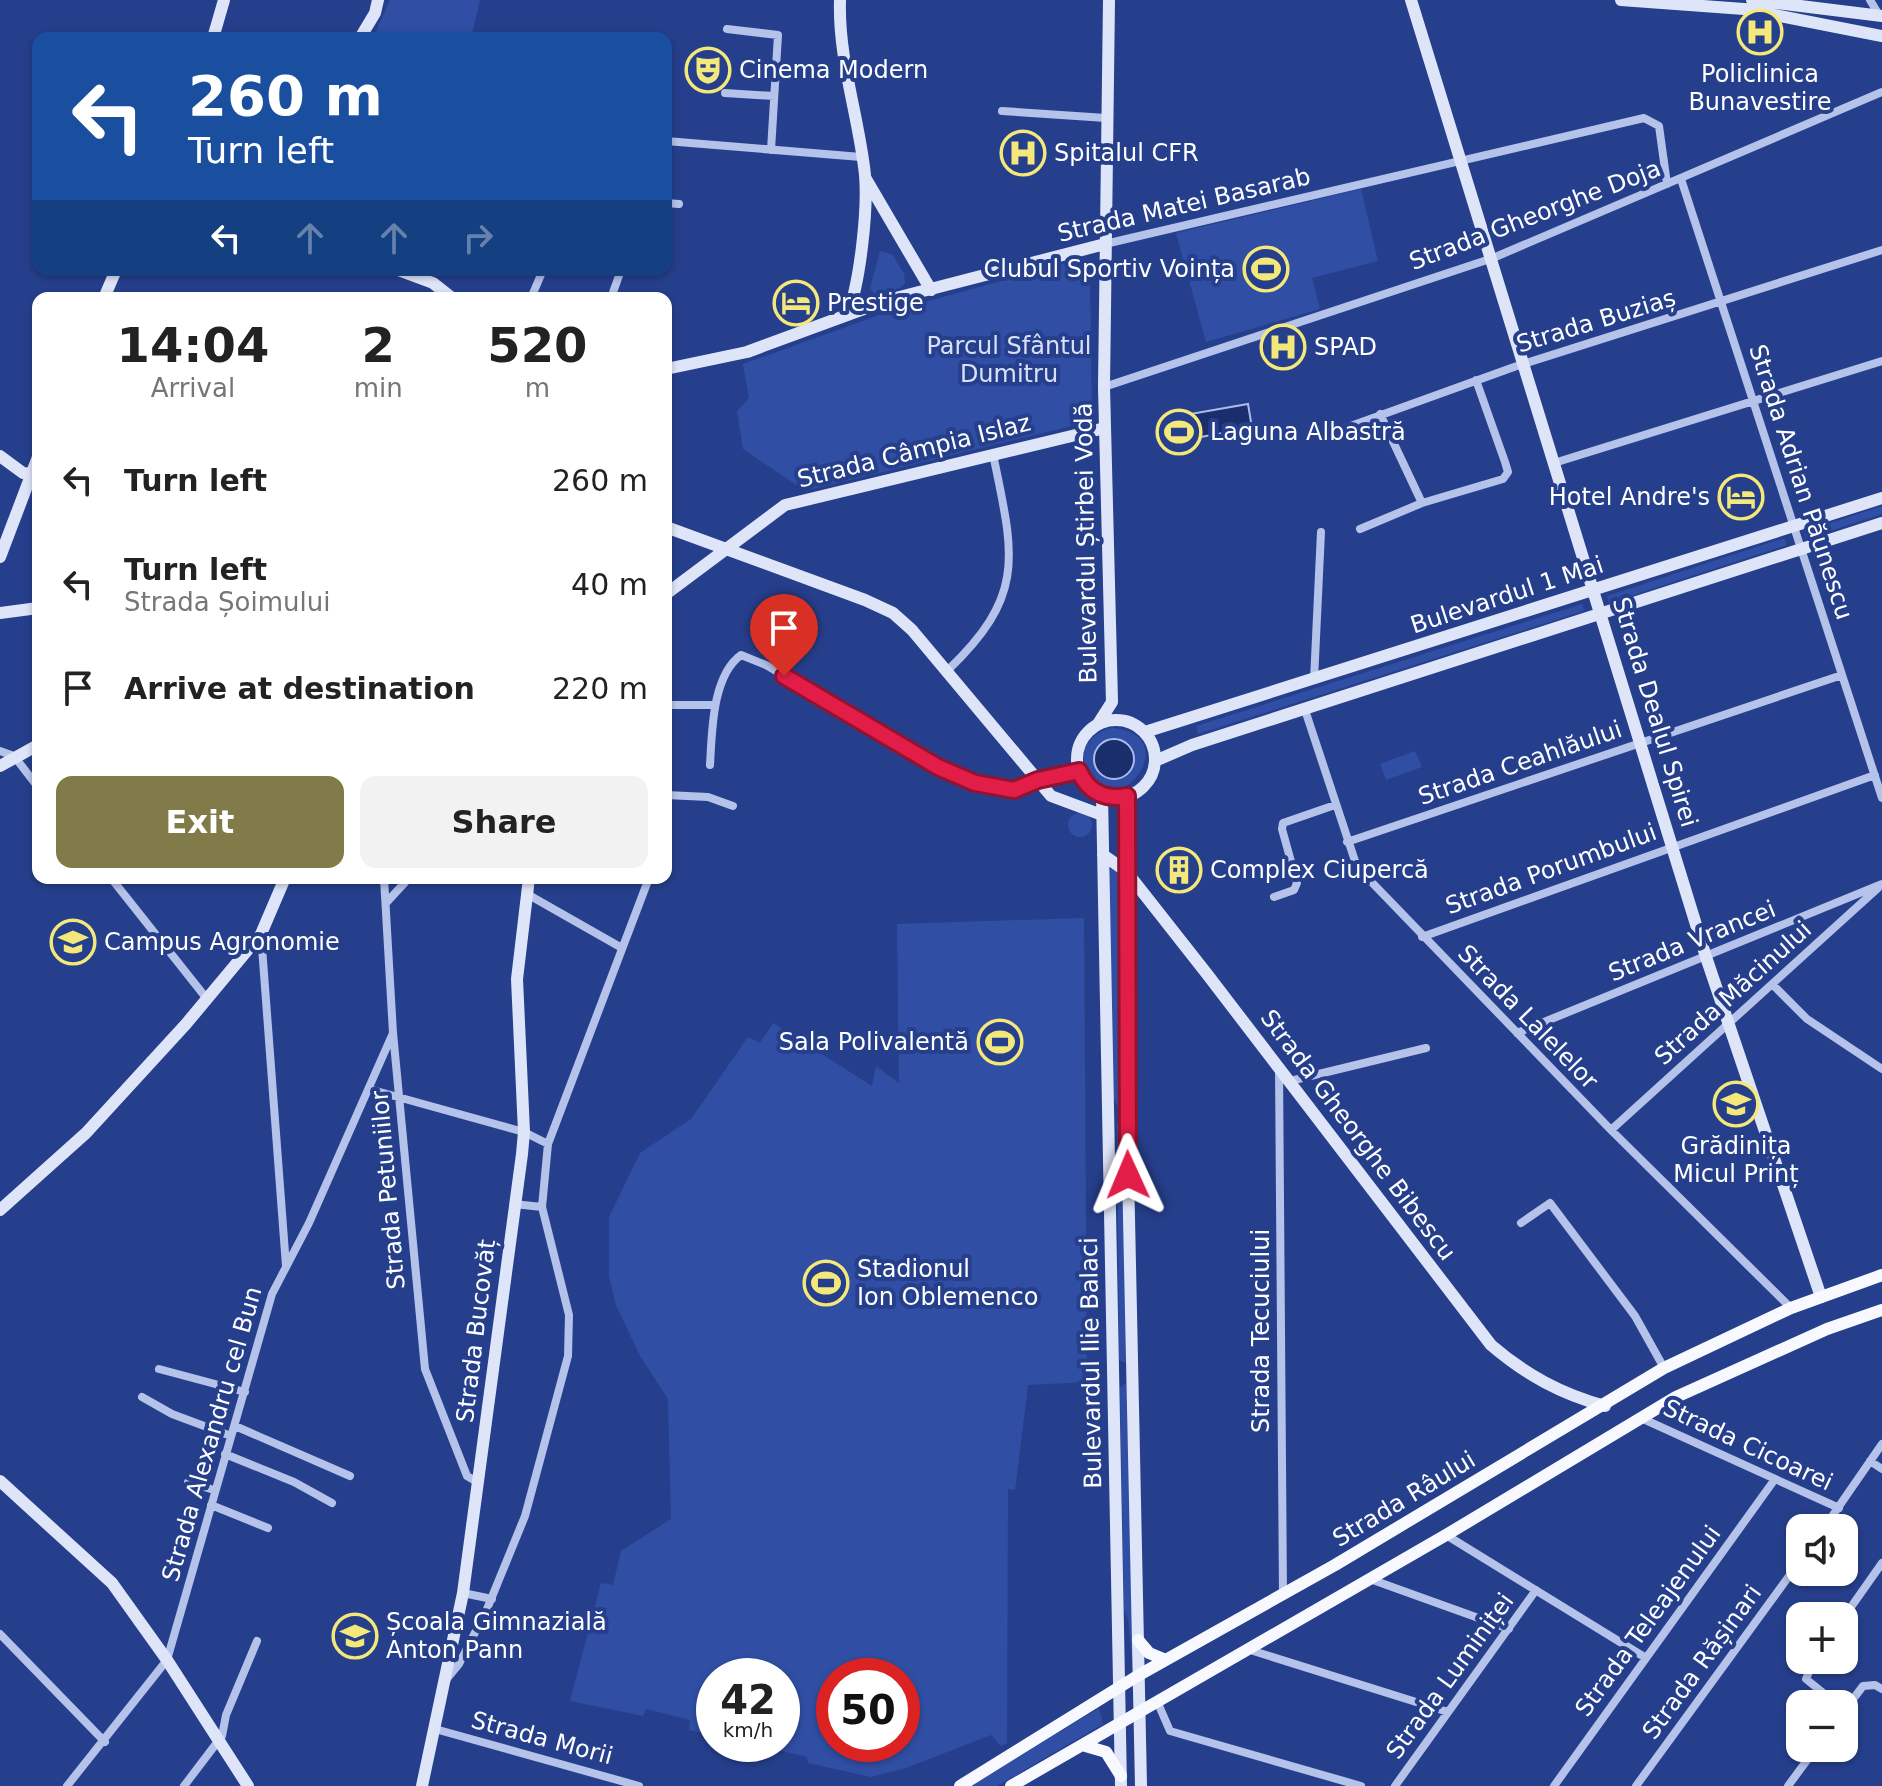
<!DOCTYPE html>
<html lang="en">
<head>
<meta charset="utf-8">
<style>
	body { margin:0; font-family:"DejaVu Sans",sans-serif; background:#f2f2f2; color:#222; height:100vh; display:flex; flex-direction:column; font-size:30px; white-space:nowrap }
	* { box-sizing:border-box; margin:0 }
	p { font-size:26px; color:#767676 }
	.icon { flex:none; width:44px; height:44px; fill:none; stroke:currentColor; stroke-width:2; stroke-linecap:round; stroke-linejoin:round }
	.map { position:relative; flex:1; overflow:hidden }
	.panel { position:absolute; left:32px; top:292px; width:640px; height:592px; display:flex; flex-direction:column; background:#fff; border-radius:16px; box-shadow:0 2px 6px #0004 }
	.panel>* { flex:none }
	.hud { position:absolute; left:32px; top:32px; width:640px; height:244px; border-radius:16px; box-shadow:0 2px 6px #0004; background:#1a4fa0; color:#fff; overflow:hidden }
	.tools { position:absolute; left:1786px; top:1514px; display:grid; gap:16px }
	.tools a { display:grid; place-items:center; width:72px; height:72px; border-radius:16px; background:#fff; box-shadow:0 2px 6px #0004; font-size:40px }
	.speed { position:absolute; left:696px; top:1658px; display:flex; gap:16px; font-size:40px; font-weight:700; text-align:center }
	.speed>* { display:grid; place-content:center; width:104px; height:104px; border-radius:50%; background:#fff; box-shadow:0 2px 6px #0004; line-height:1 }
	.speed small { font-size:20px; font-weight:400 }
	.speed .limit { border:12px solid #d22; background:#fff; color:#111 }
	.pin { position:absolute; display:grid; place-items:center; width:68px; height:68px; color:#fff; margin:-82px -34px; border-radius:50% 50% 50% 0; rotate:-45deg; box-shadow:0 0 8px #0007 }
	.pin .icon { rotate:45deg }
	.me { position:absolute; width:88px; margin:-44px; rotate:359deg; stroke-linejoin:round; filter:drop-shadow(0 0 6px #0008) }
	.turn { display:flex; align-items:center; gap:28px; height:168px; padding:0 24px; font-size:36px }
	.turn .icon { width:104px; height:104px; stroke-width:2.5 }
	.turn b { display:block; font-size:56px; line-height:68px }
	.lanes { display:flex; align-items:center; height:76px; padding:0 24px; background:#0003; justify-content:center; gap:40px; direction:ltr }
	.lanes .off { opacity:.35 }
	.eta { display:flex; justify-content:space-evenly; align-items:center; height:136px; text-align:center }
	.eta b { font-size:48px; font-weight:600; line-height:56px }
	.primary-button { display:flex; gap:16px; margin-top:auto; padding:16px 24px }
	.primary-button a { flex:1; height:92px; border-radius:16px; background:#807b49; color:#fff; font-size:32px; font-weight:600; line-height:92px; text-align:center }
	.primary-button a+a { background:#f2f2f2; color:#222 }
	ul { padding:0; list-style:none }
	li { display:flex; align-items:center; gap:24px; height:104px; padding:0 24px }
	li div { flex:1 }
	li b { display:block; font-size:30px }
	li em { font-style:normal }
	.map>svg:first-child { display:block }
</style>
</head>
<body>
<div class="map">
<svg width="1882" height="1786" viewBox="0 0 1882 1786">
	<rect width="100%" height="100%" fill="#263f8c"/>
	<!-- green -->
	<path fill="#304ea3" fill-rule="evenodd" d="M390 0H480L471 38H373Z
		M1361 189 1378 261 1312 278 1320 309 1206 342 1176 233Z
		M880 251 893 255 904 274 905 283 900 288 875 295 870 288Z
		M1062 264H1079L1090 274 1092 421 805 491 743 449 737 411 749 398 743 364 885 313Z
		M1882 506V514L1806 539 1804 532Z
		M1784 538 1787 545 1609 603 1607 596Z
		M1582 604 1584 611 1198 734 1196 726Z
		M1112 728C1191 735 1109 835 1086 768 1078 748 1093 732 1112 728ZM1114 739 1126 743 1133 767 1117 779 1099 772 1095 753Z
		M1415 751 1422 767 1386 780 1380 764Z
		M1068 825a12 12 0 1 1 24 0a12 12 0 1 1-24 0Z
		M1113 866 1119 871 1124 1100 1118 1107 1113 1098 1109 872Z
		M1084 918 1087 1382 1028 1385 1015 1490 1008 1489 1007 1743 1001 1746 991 1735 906 1768 871 1777 808 1763 807 1757 752 1744H782V1676H714V1735L689 1730 690 1720 646 1709 643 1716 570 1701 601 1583 613 1585 621 1551 671 1519 668 1399 640 1356 616 1305 609 1276V1217L640 1153 691 1119 748 1037 760 1043 773 1023 872 1086 876 1066 899 1083 897 924ZM834 1676H902V1744H834Z
		M1117 1122H1122L1128 1362 1125 1363 1119 1360Z
		M1126 1383 1129 1387 1132 1663 1128 1619 1124 1610 1120 1388Z
		M1099 1708 1103 1724 997 1786H970Z"/>
	<!-- water -->
	<path fill="#1b2e6c" stroke="#a9bbeb" stroke-width="2" d="M1248 404 1252 428 1183 440 1179 416Z
		M1094 759a20 20 0 1 1 40 0a20 20 0 1 1-40 0Z"/>
	<g fill="none" stroke-linecap="round" stroke-linejoin="round">
		<!-- street -->
		<path stroke="#b5c2ea" stroke-width="8" d="M1870 0 1879 15
			M727 29 778 35 771 150
			M725 93 774 96
			M1002 111 1106 118
			M666 141 861 157
			M1681 179 1882 798
			M666 203 679 204
			M1105 244 1644 118 1659 126 1667 184
			M531 298 543 270
			M611 298 621 270
			M1104 387 1493 258 1882 92
			M1380 414 1422 503
			M1323 436 1514 367 1882 250
			M1554 463 1882 361
			M1360 529 1422 503 1503 479 1508 472 1505 462 1476 380
			M948 670C1028 594 1013 553 993 454
			M1314 680 1321 532
			M666 705H714
			M1305 710 1357 867 1611 1130 1791 1308
			M0 751 14 756 38 787
			M710 765C712 732 712 676 741 655L766 665 953 775 1001 789 1014 790 1038 780
			M666 795 708 797 733 806
			M666 808V829
			M1347 842 1842 675
			M111 878 207 999
			M384 878 393 1033 425 1369 467 1476 479 1483
			M527 894 622 948
			M1274 897 1294 890 1297 883 1282 829 1283 823 1335 805
			M386 903 409 878
			M261 934 286 1266
			M1422 937 1875 775
			M1773 985 1807 1019 1882 1069
			M1517 1033 1882 884
			M1279 1067 1283 1596
			M1290 1081 1426 1048
			M369 1089 524 1132 548 1144
			M1611 1130 1878 888
			M514 1204 542 1207
			M1521 1223 1550 1203 1635 1316 1664 1368
			M159 1369 245 1392
			M142 1397 172 1414 231 1436
			M1641 1418 1839 1508
			M235 1426 350 1476
			M225 1454 294 1482 332 1503
			M1870 1461 1882 1469
			M188 1482 214 1490
			M211 1505 268 1528
			M1824 1528 1882 1444
			M1446 1535 1646 1658
			M1370 1579 1509 1629
			M463 1593 492 1599
			M1844 1617 1882 1563
			M0 1634 105 1742
			M1247 1649 1448 1712
			M1814 1660 1806 1679 1837 1704
			M445 1681 459 1664 487 1609 525 1516 568 1356 569 1315 542 1207 548 1144 649 878
			M1157 1701 1170 1731 1361 1786
			M1844 1711 1863 1686 1875 1685 1882 1689
			M435 1729 639 1786
			M67 1786 167 1660 272 1294 309 1223 393 1033
			M184 1786 222 1736 226 1715 257 1641
			M1395 1786 1536 1590
			M1554 1786 1775 1479
			M1636 1786 1800 1561
			M1788 1786 1816 1748"/>
		<!-- secondary -->
		<path stroke="#dfe5f8" stroke-width="12" d="M840 0C838 59 859 117 865 175 868 211 860 281 848 314
			M1411 0 1706 957 1821 1297
			M1621 0 1744 9 1882 36
			M1752 0 1882 16
			M213 38 224 0
			M360 38 375 13 378 0
			M866 179 931 290
			M398 270 433 283 452 298
			M104 298 116 270
			M666 369 747 352 888 300 1105 244
			M0 456 23 473 38 475
			M666 527 865 600 893 613 912 630 1051 796 1102 815
			M0 557 38 457
			M666 594 785 505 1105 428
			M0 613 38 608
			M1077 759a39 39 0 1 1 78 0a39 39 0 1 1-78 0Z
			M1098 724 1112 702 1104 387 1109 0
			M1145 732 1882 498
			M1155 761 1192 745 1882 523
			M0 766 38 745
			M1038 780 1079 771
			M1102 795 1121 1786
			M1127 796V1123L1141 1786
			M1103 855 1126 871 1207 974 1491 1345C1526 1375 1561 1394 1605 1406
			M0 1210 86 1133 186 1024 261 934 285 878
			M0 1481 112 1583 167 1660 248 1786
			M422 1786 463 1593 522 1154 524 1132 517 979 529 878"/>
		<!-- primary -->
		<path stroke="#f8f9fe" stroke-width="12" d="M1138 1640 1149 1653 1166 1660
			M1082 1745 1106 1752 1121 1776
			M960 1786 1139 1675 1335 1565 1664 1368 1791 1308 1882 1275
			M1011 1786 1446 1535 1676 1397 1827 1329 1882 1310"/>
	</g>
	<g fill="none" stroke-linecap="round" stroke-linejoin="round">
		<!-- route casing -->
		<g stroke="#92132f" stroke-width="20">
			<path id="route" d="M784 676 938 767 975 783 1014 790 1038 780 1079 771C1088 792 1105 800 1127 796L1128 1175"/>
		</g>
		<!-- route -->
		<use href="#route" stroke="#e11d48" stroke-width="14"/>
	</g>
	<!-- icons -->
	<defs>
		<g id="hospital-ring" transform="scale(2.3)"><circle r="9.5" fill="#263f8c" stroke="#f3e879" stroke-width="1.5"/><path d="M-5-5h3v3.5h4V-5h3V5h-3V1.5h-4V5h-3Z" fill="#f3e879"/></g>
		<g id="theatre-ring" transform="scale(2.3)"><circle r="9.5" fill="#263f8c" stroke="#f3e879" stroke-width="1.5"/><path d="M-5-5.5Q0-4 5-5.5V0Q5 5 0 6Q-5 5-5 0ZM-3.3-2.5H-1v1.5H-3.3ZM1-2.5H3.3v1.5H1ZM-2.8 1Q0 5.5 2.8 1Z" fill="#f3e879"/></g>
		<g id="stadium-ring" transform="scale(2.3)"><circle r="9.5" fill="#263f8c" stroke="#f3e879" stroke-width="1.5"/><path d="M0-5a6.5 5 0 1 0 0 10a6.5 5 0 1 0 0-10ZM-3.5-1.8h7v3.6h-7Z" fill="#f3e879"/></g>
		<g id="hotel-ring" transform="scale(2.3)"><circle r="9.5" fill="#263f8c" stroke="#f3e879" stroke-width="1.5"/><path d="M-6-4.5h1.5V1H6V5H4.5V3h-9V5H-6ZM-4 0a1.8 1.8 0 1 1 3.6 0ZM.5 0V-2.5h3Q6-2.5 6 0Z" fill="#f3e879"/></g>
		<g id="building-ring" transform="scale(2.3)"><circle r="9.5" fill="#263f8c" stroke="#f3e879" stroke-width="1.5"/><path d="M-4-6H4V6H1V3H-1V6H-4ZM-2.5-4.3h1.7v1.8h-1.7ZM.8-4.3h1.7v1.8H.8ZM-2.5-1h1.7V.8h-1.7ZM.8-1h1.7V.8H.8Z" fill="#f3e879"/></g>
		<g id="university-ring" transform="scale(2.3)"><circle r="9.5" fill="#263f8c" stroke="#f3e879" stroke-width="1.5"/><path d="M0-5L7-2L0 1L-7-2ZM-4 1L0 2.5L4 1V4Q0 6-4 4Z" fill="#f3e879"/></g>
		<g id="school-ring" transform="scale(2.3)"><circle r="9.5" fill="#263f8c" stroke="#f3e879" stroke-width="1.5"/><path d="M0-5L7-2L0 1L-7-2ZM-4 1L0 2.5L4 1V4Q0 6-4 4Z" fill="#f3e879"/></g>
	</defs>
	<g fill-rule="evenodd">
		<use href="#hospital-ring" x="1760" y="32"/>
		<use href="#theatre-ring" x="708" y="70"/>
		<use href="#hospital-ring" x="1023" y="153"/>
		<use href="#stadium-ring" x="1266" y="269"/>
		<use href="#hotel-ring" x="796" y="303"/>
		<use href="#hospital-ring" x="1283" y="347"/>
		<use href="#stadium-ring" x="1179" y="432"/>
		<use href="#hotel-ring" x="1741" y="497"/>
		<use href="#building-ring" x="1179" y="870"/>
		<use href="#university-ring" x="73" y="942"/>
		<use href="#stadium-ring" x="1000" y="1042"/>
		<use href="#school-ring" x="1736" y="1104"/>
		<use href="#stadium-ring" x="826" y="1283"/>
		<use href="#school-ring" x="355" y="1636"/>
	</g>
	<g text-anchor="middle" dominant-baseline="central" stroke-width="8" stroke-linejoin="round" paint-order="stroke">
		<!-- poi labels -->
		<g font-size="24" fill="#fff" stroke="#263f8c" text-anchor="start">
			<text x="739" y="70">Cinema Modern</text>
			<text x="1760" y="74" text-anchor="middle">Policlinica<tspan x="1760" dy="28">Bunavestire</tspan></text>
			<text x="1054" y="153">Spitalul CFR</text>
			<text x="1235" y="269" text-anchor="end">Clubul Sportiv Voința</text>
			<text x="827" y="303">Prestige</text>
			<text x="1314" y="347">SPAD</text>
			<text x="1210" y="432">Laguna Albastră</text>
			<text x="1710" y="497" text-anchor="end">Hotel Andre's</text>
			<text x="1210" y="870">Complex Ciupercă</text>
			<text x="104" y="942">Campus Agronomie</text>
			<text x="969" y="1042" text-anchor="end">Sala Polivalentă</text>
			<text x="1736" y="1146" text-anchor="middle">Grădinița<tspan x="1736" dy="28">Micul Prinț</tspan></text>
			<text x="857" y="1269">Stadionul<tspan x="857" dy="28">Ion Oblemenco</tspan></text>
			<text x="386" y="1622">Școala Gimnazială<tspan x="386" dy="28">Anton Pann</tspan></text>
		</g>
		<!-- street labels -->
		<g font-size="24" fill="#fff" stroke="#263f8c">
			<text transform="translate(1184 205) rotate(-13)">Strada Matei Basarab</text>
			<text transform="translate(1535 215) rotate(-21)">Strada Gheorghe Doja</text>
			<text transform="translate(1596 321) rotate(-17)">Strada Buziaș</text>
			<text transform="translate(914 451) rotate(-14)">Strada Câmpia Islaz</text>
			<text transform="translate(1801 482) rotate(72)">Strada Adrian Păunescu</text>
			<text transform="translate(1086 543) rotate(-91)">Bulevardul Știrbei Vodă</text>
			<text transform="translate(1507 595) rotate(-18)">Bulevardul 1 Mai</text>
			<text transform="translate(1655 712) rotate(73)">Strada Dealul Spirei</text>
			<text transform="translate(1520 763) rotate(-19)">Strada Ceahlăului</text>
			<text transform="translate(1551 869) rotate(-20)">Strada Porumbului</text>
			<text transform="translate(1692 941) rotate(-22)">Strada Vrancei</text>
			<text transform="translate(1733 993) rotate(-42)">Strada Măcinului</text>
			<text transform="translate(1528 1017) rotate(46)">Strada Lalelelor</text>
			<text transform="translate(1358 1135) rotate(53)">Strada Gheorghe Bibescu</text>
			<text transform="translate(388 1190) rotate(-95)">Strada Petuniilor</text>
			<text transform="translate(476 1331) rotate(-83)">Strada Bucovăț</text>
			<text transform="translate(1261 1331) rotate(-90)">Strada Tecuciului</text>
			<text transform="translate(1091 1363) rotate(-91)">Bulevardul Ilie Balaci</text>
			<text transform="translate(212 1434) rotate(-74)">Strada Alexandru cel Bun</text>
			<text transform="translate(1748 1445) rotate(25)">Strada Cicoarei</text>
			<text transform="translate(1404 1499) rotate(-31)">Strada Râului</text>
			<text transform="translate(1648 1621) rotate(-54)">Strada Teleajenului</text>
			<text transform="translate(1702 1662) rotate(-54)">Strada Rășinari</text>
			<text transform="translate(1450 1676) rotate(-54)">Strada Luminiței</text>
			<text transform="translate(542 1738) rotate(15)">Strada Morii</text>
		</g>
		<!-- park labels -->
		<g font-size="24" fill="#d9e1f8" stroke="#263f8c">
			<text x="1009" y="346">Parcul Sfântul<tspan x="1009" dy="28">Dumitru</tspan></text>
		</g>
	</g>
</svg>
<div class="tools">
<a><svg class="icon" aria-label="sound" viewBox="0 0 24 24"><path d="M4 9h4l5-4v14l-5-4H4zM17 9q2 3 0 6"/></svg></a>
<a>+</a>
<a>−</a>
</div>
<div class="speed"><div>42<small>km/h</small></div><div class="limit">50</div></div>
<div class="pin" style="left:784px;top:676px;background:#d93025"><svg class="icon" aria-label="arrive" viewBox="0 0 24 24"><path d="M6 21V4h12l-3 4 3 4H6"/></svg></div>
<svg class="me" style="left:1128px;top:1175px" viewBox="-20 -20 40 40"><path d="M0-17L14 15 0 8-14 15z" fill="#e11d48" stroke="#fff" stroke-width="4"/></svg>
<div class="hud">
<div class="turn"><svg class="icon" aria-label="left" viewBox="0 0 24 24"><path d="M17 20v-9H6M10 6l-5 5 5 5"/></svg><div><b>260 m</b>Turn left</div></div>
<div class="lanes"><svg class="icon" aria-label="left" viewBox="0 0 24 24"><path d="M17 20v-9H6M10 6l-5 5 5 5"/></svg><svg class="icon off" aria-label="ahead" viewBox="0 0 24 24"><path d="M12 20V5M6 11l6-6 6 6"/></svg><svg class="icon off" aria-label="ahead" viewBox="0 0 24 24"><path d="M12 20V5M6 11l6-6 6 6"/></svg><svg class="icon off" aria-label="right" viewBox="0 0 24 24"><path d="M7 20v-9h11M14 6l5 5-5 5"/></svg></div>
</div>
<section class="panel">
<div class="eta">
<div><b>14:04</b><p>Arrival</p></div>
<div><b>2</b><p>min</p></div>
<div><b>520</b><p>m</p></div>
</div>
<ul>
<li><svg class="icon" aria-label="left" viewBox="0 0 24 24"><path d="M17 20v-9H6M10 6l-5 5 5 5"/></svg><div><b>Turn left</b></div><em>260 m</em></li>
<li><svg class="icon" aria-label="left" viewBox="0 0 24 24"><path d="M17 20v-9H6M10 6l-5 5 5 5"/></svg><div><b>Turn left</b><p>Strada Șoimului</p></div><em>40 m</em></li>
<li><svg class="icon" aria-label="arrive" viewBox="0 0 24 24"><path d="M6 21V4h12l-3 4 3 4H6"/></svg><div><b>Arrive at destination</b></div><em>220 m</em></li>
</ul>
<div class="primary-button"><a>Exit</a><a>Share</a></div>
</section>
</div>
</body>
</html>
